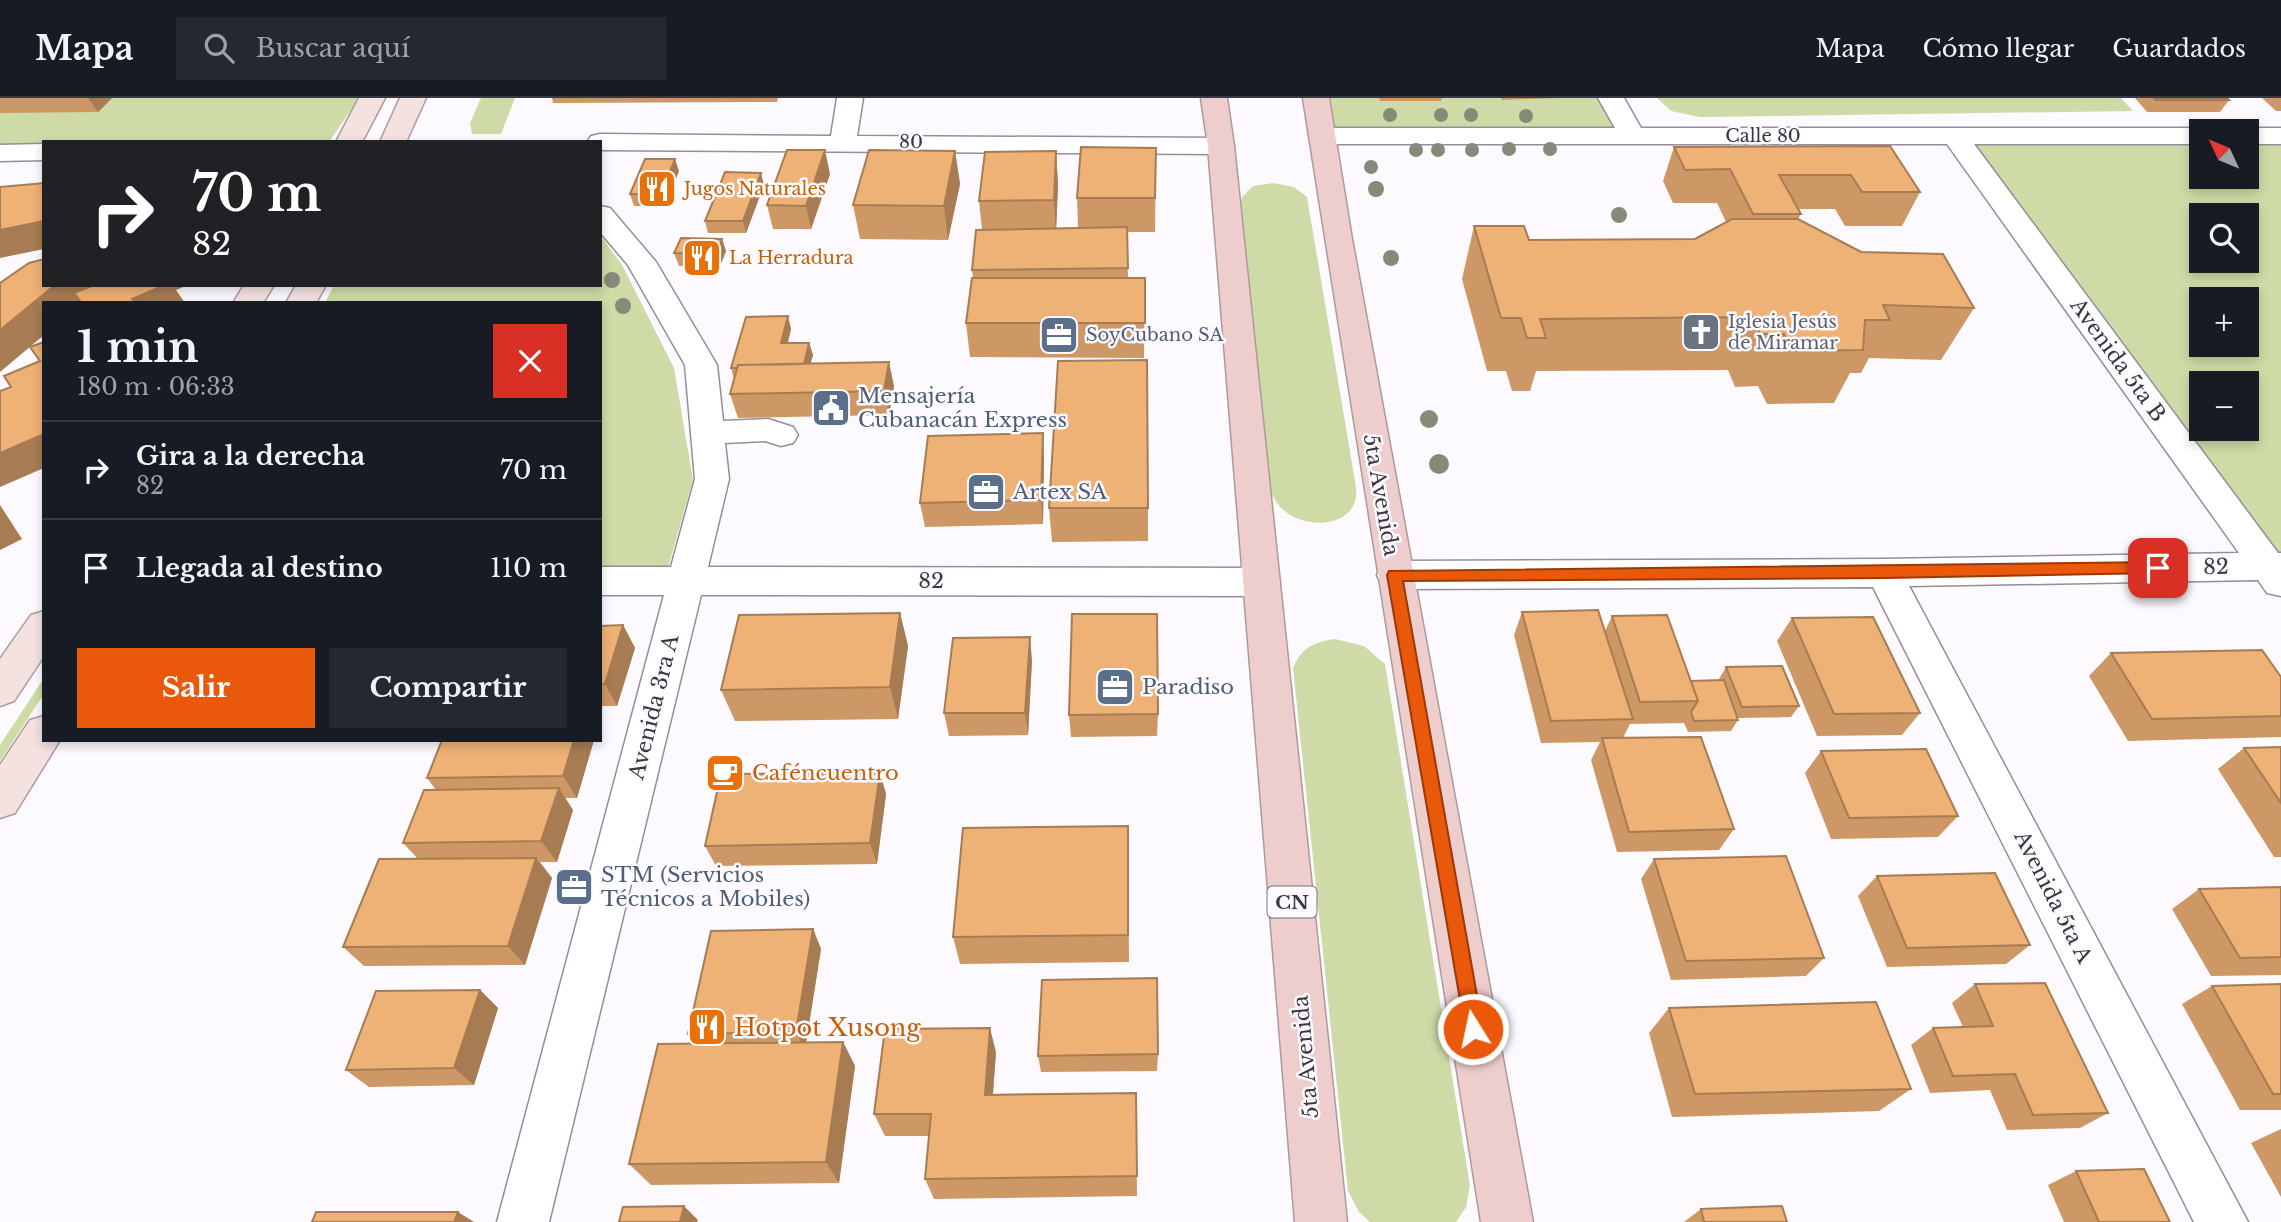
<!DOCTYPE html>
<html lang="es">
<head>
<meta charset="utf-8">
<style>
	body { margin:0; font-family:"Libre Baskerville",serif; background:#242831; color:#f1f3f6; height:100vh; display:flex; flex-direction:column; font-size:26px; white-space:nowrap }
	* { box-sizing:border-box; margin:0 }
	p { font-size:23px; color:#9ea1a6 }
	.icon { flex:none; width:38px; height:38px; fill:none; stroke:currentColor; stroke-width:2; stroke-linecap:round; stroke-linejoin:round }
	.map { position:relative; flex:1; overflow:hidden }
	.sheet { position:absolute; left:42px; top:203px; width:560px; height:441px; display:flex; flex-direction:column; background:#171b24; border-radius:0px; box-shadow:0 4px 10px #0003 }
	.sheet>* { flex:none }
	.banner { position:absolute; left:42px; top:42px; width:560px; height:147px; border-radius:0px; box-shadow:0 4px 10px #0003; background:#202124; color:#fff; overflow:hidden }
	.needle { width:46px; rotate:314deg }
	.buttons { position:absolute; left:2189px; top:21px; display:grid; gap:14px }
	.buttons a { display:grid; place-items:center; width:70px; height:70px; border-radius:0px; background:#171b24; box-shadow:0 4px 10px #0003; font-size:35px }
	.pin { position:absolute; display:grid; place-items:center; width:60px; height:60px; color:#fff; margin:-30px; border-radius:14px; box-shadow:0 4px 10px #0006 }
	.me { position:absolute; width:77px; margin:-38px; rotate:350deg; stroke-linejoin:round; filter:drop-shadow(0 0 5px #0008) }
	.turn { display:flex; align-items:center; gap:24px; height:147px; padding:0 35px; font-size:32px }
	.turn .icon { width:91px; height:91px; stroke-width:2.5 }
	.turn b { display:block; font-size:49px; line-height:60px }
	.round { display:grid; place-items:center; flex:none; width:74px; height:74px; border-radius:0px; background:#242831 }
	.overview { display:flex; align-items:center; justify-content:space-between; height:119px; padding:0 35px }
	h1 { font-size:42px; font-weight:700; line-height:52px }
	.action { display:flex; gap:14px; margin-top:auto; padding:14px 35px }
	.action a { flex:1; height:80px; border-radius:0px; background:#ea580c; color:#fff; font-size:28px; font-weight:700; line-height:80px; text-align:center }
	.action a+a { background:#242831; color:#f1f3f6 }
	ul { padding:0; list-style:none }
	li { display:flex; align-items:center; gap:21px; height:98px; padding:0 35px; border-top:2px solid #363941 }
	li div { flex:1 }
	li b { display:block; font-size:26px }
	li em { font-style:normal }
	header { display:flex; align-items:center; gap:42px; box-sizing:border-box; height:98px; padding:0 35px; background:#171b24; border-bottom:2px solid #363941 }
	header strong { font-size:33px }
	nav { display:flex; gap:38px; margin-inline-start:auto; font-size:24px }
	.search { width:490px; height:63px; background:#242831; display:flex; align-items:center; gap:18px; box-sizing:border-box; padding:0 24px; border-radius:0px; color:#9ea1a6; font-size:26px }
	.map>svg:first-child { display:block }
</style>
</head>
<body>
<header>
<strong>Mapa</strong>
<div class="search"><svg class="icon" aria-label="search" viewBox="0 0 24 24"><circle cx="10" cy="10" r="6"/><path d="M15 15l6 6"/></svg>Buscar aquí</div>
<nav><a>Mapa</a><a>Cómo llegar</a><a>Guardados</a></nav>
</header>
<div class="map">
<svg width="2281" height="1124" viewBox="0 0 2281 1124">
	<rect width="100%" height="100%" fill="#fcfafe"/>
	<!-- green -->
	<path fill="#cedba6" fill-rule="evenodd" d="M0 0H359L329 44H44V52H0Z
		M481 0H515L501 36H472L470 25Z
		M1316 0H1611L1632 38H1324Z
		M1657 0H2121L2133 13 1700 19 1671 13Z
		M1955 38H2201L2202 79H2247V38H2281V468ZM2202 117H2247V163H2202ZM2202 201H2247V247H2202ZM2202 285H2247V331H2202Z
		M1273 85 1294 89 1307 99 1356 389C1362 437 1283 435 1271 393L1241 105 1242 99 1253 88Z
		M600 137 622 167 674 270 693 382 668 470 600 469V205H325L334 187H600Z
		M1335 541 1364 548 1385 566 1470 1088 1466 1109 1456 1124H1370L1359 1114 1348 1093 1293 570C1301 550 1314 544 1335 541Z
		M44 580V596L0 663V647Z"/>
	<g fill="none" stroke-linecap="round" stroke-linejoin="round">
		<!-- minor casing -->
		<g stroke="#958d9e" stroke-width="3">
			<path id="minor" d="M837 0H863L857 38 1221 40 1230 42 1234 48 1230 54 1221 56 600 52V44H587L591 38 600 36 831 38Z
				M1598 0H1624L1641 30H2202L2212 33H2202V46H1974L2278 455H2281V498L2267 495 2258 482 1909 488 2248 1124H2194L1873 489 1395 491 1382 487 1377 477 1382 467 1395 463 1884 461 2239 455 1947 46H1324L1315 44 1311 38 1315 32 1324 30H1615Z
				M2247 30H2281V46H2247V33H2237Z
				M44 46V62L0 63V47Z
				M600 108 610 110 656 164 717 267 723 323 768 321 793 329 798 337 793 345 781 348 765 343 725 345 729 381 708 469 1262 470 1275 474 1280 484 1275 494 1262 498 701 497 549 1124H497L664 497H600V469H671L695 381 685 267 628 167 600 134Z"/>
		</g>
		<!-- major casing -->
		<g stroke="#ae999b" stroke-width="3">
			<path id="major" d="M359 0H385L362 44H336Z
				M400 0H426L406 44H380Z
				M244 187H274L263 205H233Z
				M296 187H326L316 205H286Z
				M44 513V558L14 603 0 608V561L31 517Z
				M44 618V642H60L15 715 0 720V667L30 622Z"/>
		</g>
		<!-- highway casing -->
		<g stroke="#ae999b" stroke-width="3">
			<path id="highway" d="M1201 0H1227L1234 48 1347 1124H1295L1208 48Z
				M1303 0H1329L1352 141 1533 1124H1481Z"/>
		</g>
		<!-- minor -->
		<use href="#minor" fill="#fff" fill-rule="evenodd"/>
		<!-- major -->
		<use href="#major" fill="#f4e2e1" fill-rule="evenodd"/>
		<!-- highway -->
		<use href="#highway" fill="#edcecd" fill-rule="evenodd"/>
	</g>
	<!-- trees -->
	<g fill="#878a79">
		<circle cx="1390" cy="17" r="7"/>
		<circle cx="1441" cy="17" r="7"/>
		<circle cx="1471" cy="17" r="7"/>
		<circle cx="1526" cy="18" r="7"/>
		<circle cx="1509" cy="51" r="7"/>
		<circle cx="1550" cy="51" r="7"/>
		<circle cx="1416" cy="52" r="7"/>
		<circle cx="1438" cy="52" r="7"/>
		<circle cx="1472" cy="52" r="7"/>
		<circle cx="1371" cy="69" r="7"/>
		<circle cx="1376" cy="91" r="8"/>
		<circle cx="1619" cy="117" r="8"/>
		<circle cx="1391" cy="160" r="8"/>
		<circle cx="612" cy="182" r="8"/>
		<circle cx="623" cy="208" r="8"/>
		<circle cx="1429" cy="321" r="9"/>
		<circle cx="1439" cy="366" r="10"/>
	</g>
	<!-- wall -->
	<path fill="#cd9865" d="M0 0H112L98 14 0 15Z
		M552 0H778L777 4 553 5Z
		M1379 0H1442L1441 3H1380Z
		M1501 0H1555L1502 2Z
		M2135 0H2227L2229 2 2220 14H2147Z
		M2262 0H2281V13H2276Z
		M1890 48 1920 94 1902 128H1845L1835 111H1798L1801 116 1798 121 1974 210 1941 262 1869 260 1861 275H1850L1834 305 1767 306 1758 288 1735 289 1728 272 1536 273 1530 293H1512L1506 273H1487L1462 181 1474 128 1529 142 1695 141 1726 124 1717 105H1673L1663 83 1674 49Z
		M1156 50 1155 134H1127L1128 180H1145L1144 260 970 259 966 225 973 180 972 172 982 131 979 103 1056 53 1058 87 1056 130H1078L1077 100Z
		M955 53 960 86 948 142 860 141 853 107Z
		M679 73 665 108H634L630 96Z
		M830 76 811 131H773L767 107Z
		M764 87 746 135H708L705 123Z
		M722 141 726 153 720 168H679L674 155Z
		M791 231 788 245H809L813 257 810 266 894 288 889 317 738 320 730 296 734 281 731 270Z
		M1044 359 1043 426 925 429 920 405Z
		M1049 410H1148V443L1052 444Z
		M1522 514 1605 533 1612 518 1691 583H1720L1719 581 1726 569 1799 608 1791 619 1738 620V622L1731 633 1688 634 1684 625 1630 626 1623 640 1734 731 1719 752 1617 754 1591 662 1600 644 1541 645 1514 537Z
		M900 515 908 548 898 621 735 623 721 592Z
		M1792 520 1920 615 1902 637 1817 638 1777 543Z
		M623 527 635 550 617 608H600V528Z
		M2111 555 2281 579V639L2128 643 2089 578Z
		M1032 562 1028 637 949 638 944 615Z
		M1158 616 1157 638 1071 639 1069 617Z
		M594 642 577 700H565L573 712 557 764H540L552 780 525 867 364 868 343 849 418 761 403 745 436 692 427 680Z
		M2281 649V759H2274L2218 671 2244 650Z
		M1821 653 1958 718 1938 739 1831 741 1805 675Z
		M880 675 886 696 877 766 716 768 705 748Z
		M1128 728 1129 864 960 866 953 839Z
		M1654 761 1824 860 1806 878 1671 882 1641 781Z
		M1877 778 2030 847 2006 866 1887 869 1858 798Z
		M2281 789V877L2211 878 2172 811 2199 791Z
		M813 831 821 851 806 944H843L855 968 839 1085 651 1087 629 1066 695 946 688 936Z
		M1975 886 2108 1015 2080 1030 2007 1032 1990 992 1930 995 1911 947 1933 930 1963 929 1952 905Z
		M2281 886V1012H2240L2182 906 2212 888Z
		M480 892 498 910 474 987 369 989 346 972Z
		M1669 910 1911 991 1879 1013 1672 1019 1649 935Z
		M996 954 993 996 1136 995 1137 1098 934 1101 925 1081 929 1038H885L874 1016Z
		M1158 956 1157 973 1041 974 1038 958Z
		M2281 1031V1099L2251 1045Z
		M2076 1073 2170 1124H2064L2048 1087Z
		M1701 1111 1787 1124H1684Z"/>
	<!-- shaded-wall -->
	<path fill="#a77c53" d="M88 0H112L98 14Z
		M825 52 830 76 811 131 806 108Z
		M955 53 960 86 948 142 944 108Z
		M1056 53 1058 87 1056 136 1054 102Z
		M675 61 679 73 665 108 661 96Z
		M761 75 764 87 746 135 743 123Z
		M44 123V151L0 160V132Z
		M722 141 726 153 720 168 716 156Z
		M55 187H91L93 196 81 205H44V237L0 274V232Z
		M165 187H188L176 192 185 205H134L132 201Z
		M788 218 791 231 784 257 781 245Z
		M809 245 813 257 806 282 803 270Z
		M889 264 894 288 889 317 884 293Z
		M1043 335 1044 359 1043 426 1041 402Z
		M44 336V370L0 389V355Z
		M0 407 22 441 0 452Z
		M900 515 908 548 898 621 890 589Z
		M623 527 635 550 617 608 605 586Z
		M1030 539 1032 562 1028 637 1025 615Z
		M574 642H594L577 700 563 678Z
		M880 675 886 696 877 766 870 745Z
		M559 690 573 712 557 764 541 743Z
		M536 760 552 780 525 867 508 848Z
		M813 831 821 851 805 952 796 934Z
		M480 892 498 910 474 987 454 970Z
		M990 930 996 954 991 1019 985 997Z
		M843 944 855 968 839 1085 826 1064Z
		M684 1108 698 1122 697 1124H680Z
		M458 1114 474 1124H454Z"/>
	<!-- building -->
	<path fill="#eeb176" stroke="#a77c53" stroke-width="2" d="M2154 0H2227L2229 2H2155Z
		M1890 48 1920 94H1862L1851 77H1779L1801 116H1753L1730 71 1685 72 1674 49Z
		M1081 49 1156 50 1155 100H1077Z
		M787 52H825L806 108 767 107Z
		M869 52 955 53 944 108 853 107Z
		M1056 53 1054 102 979 103 985 54Z
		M645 61H675L661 96H630Z
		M725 74 761 75 743 123H705Z
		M44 85V123L0 132V89Z
		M1732 121H1798L1861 154 1943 156 1974 210 1883 207 1890 222H1865L1863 252 1793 253 1784 236H1760L1752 219 1540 221 1546 240H1527L1521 220H1501L1474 128H1524L1529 142 1695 141Z
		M1127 129 1128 170 972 172 976 132Z
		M681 140 722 141 716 156 674 155Z
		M44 161V187H55L0 232V185L29 165Z
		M972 180H1145V225H966Z
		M94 187H165L132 201 135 205H82L74 195Z
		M788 218 781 245H809L804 266 738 267 737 270H731L746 219Z
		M44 244V336L0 355V293L11 289 4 278 40 263 30 249Z
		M1147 262 1148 410H1049L1058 263Z
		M889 264 884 293 730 296 738 267Z
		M1043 335 1041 402 920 405 928 338Z
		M1598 512 1633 621 1551 623 1522 514Z
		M900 515 890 589 721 592 739 517Z
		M1072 516H1157L1158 616 1069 617Z
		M1667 517 1698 603 1640 604 1612 518Z
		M1873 519 1920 615 1834 616 1792 520Z
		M623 527 605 586H600V528Z
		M1030 539 1025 615H944L953 540Z
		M2262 552 2281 579V618L2152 621 2111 555Z
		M1782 568 1799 608 1742 609 1726 569Z
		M1724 582 1738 622 1694 623 1691 614 1698 603 1691 583Z
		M1701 639 1734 731 1629 734 1602 640Z
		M442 642H574L563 678 427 680Z
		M2281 649V705L2244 650Z
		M1926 651 1958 718 1849 720 1821 653Z
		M880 675 870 745 705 748 721 676Z
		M559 690 541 743 403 745 424 692Z
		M1128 728V837L953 839 963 730Z
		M1786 758 1824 860 1686 863 1654 761Z
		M536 760 508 848 343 849 379 761Z
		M1995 775 2030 847 1907 850 1877 778Z
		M2281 789V859L2240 860 2199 791Z
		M813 831 796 934 688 936 711 833Z
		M1157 880 1158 956 1038 958 1042 882Z
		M2045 885 2108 1015 2033 1017 2015 976 1953 978 1933 930 1993 928 1975 886Z
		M2281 886V996H2273L2212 888Z
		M480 892 454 970 346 972 376 893Z
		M1876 904 1911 991 1695 996 1669 910Z
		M990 930 985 997 1136 995 1137 1078 925 1081 931 1016H874L885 931Z
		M843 944 826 1064 629 1066 658 946Z
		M2144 1071 2170 1124H2099L2076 1073Z
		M684 1108 680 1124H619L623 1109Z
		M1782 1108 1787 1124H1704L1701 1111Z
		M316 1114H458L454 1124H312Z"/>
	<!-- route -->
	<path fill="#ea580c" stroke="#983908" stroke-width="2" d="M2158 464 2165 470 2158 475 1884 480 1403 483 1483 931 1480 937 1473 940 1466 937 1387 477 1389 473Z"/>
	<!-- icons -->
	<defs>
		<g id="restaurant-square" transform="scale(2.0125)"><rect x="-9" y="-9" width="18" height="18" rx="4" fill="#e8710a" stroke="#fcfafe"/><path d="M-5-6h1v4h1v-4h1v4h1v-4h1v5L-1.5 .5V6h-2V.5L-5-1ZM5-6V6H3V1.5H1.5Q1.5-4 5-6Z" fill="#fff"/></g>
		<g id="church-square" transform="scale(2.0125)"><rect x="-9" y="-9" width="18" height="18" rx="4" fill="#6b7280" stroke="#fcfafe"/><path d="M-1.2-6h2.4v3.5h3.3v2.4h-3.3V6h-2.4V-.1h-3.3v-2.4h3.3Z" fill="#fff"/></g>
		<g id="office-square" transform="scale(2.0125)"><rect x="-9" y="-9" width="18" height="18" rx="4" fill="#5c6f8a" stroke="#fcfafe"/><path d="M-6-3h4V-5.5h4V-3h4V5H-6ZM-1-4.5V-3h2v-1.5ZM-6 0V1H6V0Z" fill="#fff"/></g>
		<g id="civic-square" transform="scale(2.0125)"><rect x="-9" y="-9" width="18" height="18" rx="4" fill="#5c6f8a" stroke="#fcfafe"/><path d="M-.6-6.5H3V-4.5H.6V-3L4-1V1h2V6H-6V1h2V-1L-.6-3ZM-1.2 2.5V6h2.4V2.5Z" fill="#fff"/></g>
		<g id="cafe-square" transform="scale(2.0125)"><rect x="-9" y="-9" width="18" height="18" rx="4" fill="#e8710a" stroke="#fcfafe"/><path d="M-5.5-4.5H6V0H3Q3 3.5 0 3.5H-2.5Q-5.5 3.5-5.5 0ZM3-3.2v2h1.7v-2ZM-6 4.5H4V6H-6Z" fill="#fff"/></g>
	</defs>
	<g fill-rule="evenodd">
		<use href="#restaurant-square" x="657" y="91"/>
		<use href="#restaurant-square" x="702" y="160"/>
		<use href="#church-square" x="1701" y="234"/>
		<use href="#office-square" x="1059" y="237"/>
		<use href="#civic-square" x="831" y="310"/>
		<use href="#office-square" x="986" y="394"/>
		<use href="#office-square" x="1115" y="589"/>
		<use href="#cafe-square" x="725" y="675"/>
		<use href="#office-square" x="574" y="789"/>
		<use href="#restaurant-square" x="707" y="929"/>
	</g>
	<g text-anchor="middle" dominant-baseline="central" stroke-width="5" stroke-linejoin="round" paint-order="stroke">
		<!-- far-street labels -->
		<g font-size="18" fill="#3a373e" stroke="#fcfafe">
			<text x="1763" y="38">Calle 80</text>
			<text transform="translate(911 44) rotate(1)">80</text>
		</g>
		<!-- far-food labels -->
		<g font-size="18" fill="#c56008" stroke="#fcfafe" text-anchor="start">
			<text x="684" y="91">Jugos Naturales</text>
			<text x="729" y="160">La Herradura</text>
		</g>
		<!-- far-worship labels -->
		<g font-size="18" fill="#5b616d" stroke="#fcfafe" text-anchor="start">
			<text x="1728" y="224">Iglesia Jesús<tspan x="1728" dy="21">de Miramar</tspan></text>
		</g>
		<!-- far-service labels -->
		<g font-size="18" fill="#4e5e75" stroke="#fcfafe" text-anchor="start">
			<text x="1086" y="237">SoyCubano SA</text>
		</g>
		<!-- shield labels -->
		<rect fill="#fcfafe" stroke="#747278" stroke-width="2" x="1267.5" y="788.5" width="49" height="31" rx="5"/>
		<g font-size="19" font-weight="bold" fill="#3a373e">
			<text x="1292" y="804">CN</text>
		</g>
		<!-- street labels -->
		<g font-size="21" fill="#3a373e" stroke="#fcfafe">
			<text transform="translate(2118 262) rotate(54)">Avenida 5ta B</text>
			<text transform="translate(1381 397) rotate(80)">5ta Avenida</text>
			<text transform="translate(2216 469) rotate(-1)">82</text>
			<text x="931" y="483">82</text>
			<text transform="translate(654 609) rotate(-76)">Avenida 3ra A</text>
			<text transform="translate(2053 799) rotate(63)">Avenida 5ta A</text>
			<text transform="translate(1306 959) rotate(-95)">5ta Avenida</text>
		</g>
		<!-- service labels -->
		<g font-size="21" fill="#4e5e75" stroke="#fcfafe" text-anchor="start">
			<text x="858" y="298">Mensajería<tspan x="858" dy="24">Cubanacán Express</tspan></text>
			<text x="1013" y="394">Artex SA</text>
			<text x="1142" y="589">Paradiso</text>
			<text x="601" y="777">STM (Servicios<tspan x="601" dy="24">Técnicos a Mobiles)</tspan></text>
		</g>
		<!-- food labels -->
		<g font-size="21" fill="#c56008" stroke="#fcfafe" text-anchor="start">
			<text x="752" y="675">Caféncuentro</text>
		</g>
		<!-- near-food labels -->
		<g font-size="24" fill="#c56008" stroke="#fcfafe" text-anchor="start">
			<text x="734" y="929">Hotpot Xusong</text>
		</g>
	</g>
</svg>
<div class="buttons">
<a><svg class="needle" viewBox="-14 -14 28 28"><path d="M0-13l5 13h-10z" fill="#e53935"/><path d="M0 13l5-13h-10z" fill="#9ea1a6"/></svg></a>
<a><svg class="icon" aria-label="search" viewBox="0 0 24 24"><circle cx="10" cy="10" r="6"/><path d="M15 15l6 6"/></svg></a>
<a>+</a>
<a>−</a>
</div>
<div class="pin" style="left:2158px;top:470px;background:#d93025"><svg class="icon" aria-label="arrive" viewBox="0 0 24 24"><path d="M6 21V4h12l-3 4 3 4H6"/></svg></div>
<svg class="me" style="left:1473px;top:931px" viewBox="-20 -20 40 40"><circle r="17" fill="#ea580c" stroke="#fff" stroke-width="3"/><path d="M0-11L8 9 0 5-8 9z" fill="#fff"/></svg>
<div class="banner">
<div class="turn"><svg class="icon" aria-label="right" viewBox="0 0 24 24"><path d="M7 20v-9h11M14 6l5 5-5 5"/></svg><div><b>70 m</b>82</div></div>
</div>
<section class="sheet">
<div class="overview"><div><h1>1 min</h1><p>180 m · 06:33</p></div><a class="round" style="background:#d93025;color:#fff"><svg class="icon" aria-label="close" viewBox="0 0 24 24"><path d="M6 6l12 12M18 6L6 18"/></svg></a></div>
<ul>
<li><svg class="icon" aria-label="right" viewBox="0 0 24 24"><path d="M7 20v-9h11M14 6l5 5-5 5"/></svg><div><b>Gira a la derecha</b><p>82</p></div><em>70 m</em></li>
<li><svg class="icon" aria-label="arrive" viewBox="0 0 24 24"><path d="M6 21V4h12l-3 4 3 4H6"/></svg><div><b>Llegada al destino</b></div><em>110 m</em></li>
</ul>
<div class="action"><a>Salir</a><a>Compartir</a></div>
</section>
</div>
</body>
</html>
